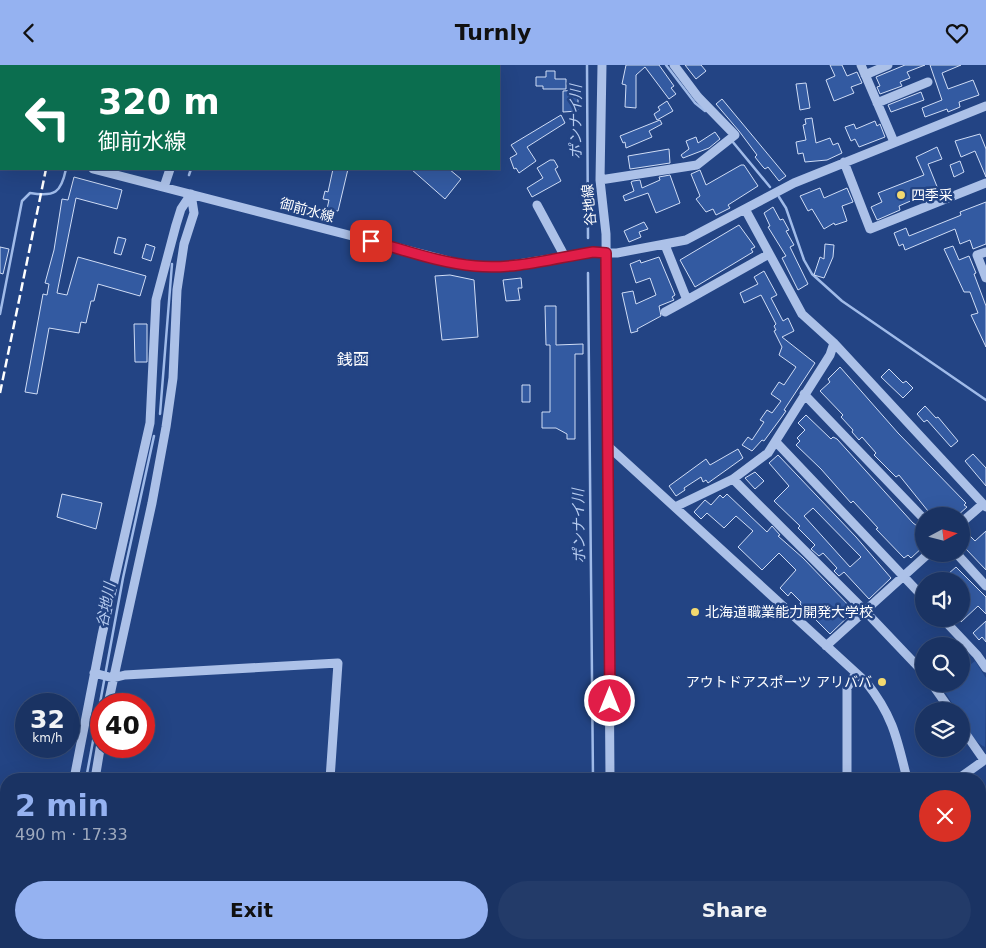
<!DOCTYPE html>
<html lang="en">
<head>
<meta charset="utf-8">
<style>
	body { margin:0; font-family:"DejaVu Sans","Noto Sans JP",sans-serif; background:#233b69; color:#f1f3f6; height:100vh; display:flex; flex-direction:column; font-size:19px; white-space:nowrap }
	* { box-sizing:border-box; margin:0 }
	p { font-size:16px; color:#9faabe }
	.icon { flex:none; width:28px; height:28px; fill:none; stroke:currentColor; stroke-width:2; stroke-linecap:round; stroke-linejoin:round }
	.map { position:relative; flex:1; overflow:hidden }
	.sheet { position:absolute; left:0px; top:708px; width:986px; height:176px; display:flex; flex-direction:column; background:#1a3363; border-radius:20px 20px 0 0; box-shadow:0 5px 20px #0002,0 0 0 1px #384e78 }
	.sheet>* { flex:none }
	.banner { position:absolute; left:0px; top:0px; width:500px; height:105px; box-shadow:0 5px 20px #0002,0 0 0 1px #384e78; background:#0b6e4f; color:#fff; overflow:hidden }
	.needle { width:32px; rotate:83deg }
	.fabs { position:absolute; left:915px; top:442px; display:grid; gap:10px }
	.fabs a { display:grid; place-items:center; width:55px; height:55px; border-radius:50%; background:#1a3363; box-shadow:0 5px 20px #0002,0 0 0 1px #384e78; font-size:25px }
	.speed { position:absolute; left:15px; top:628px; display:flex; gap:10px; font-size:25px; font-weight:700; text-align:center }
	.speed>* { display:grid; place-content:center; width:65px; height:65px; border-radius:50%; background:#1a3363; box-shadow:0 5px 20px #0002,0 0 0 1px #384e78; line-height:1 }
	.speed small { font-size:12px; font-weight:400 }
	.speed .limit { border:8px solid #d22; background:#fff; color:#111 }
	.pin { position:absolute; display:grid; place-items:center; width:42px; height:42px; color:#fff; margin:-21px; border-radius:10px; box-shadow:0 2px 8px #0006 }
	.me { position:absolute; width:55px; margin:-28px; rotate:0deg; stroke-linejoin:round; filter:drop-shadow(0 0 4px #0008) }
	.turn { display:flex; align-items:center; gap:18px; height:105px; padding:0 15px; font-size:22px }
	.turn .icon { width:65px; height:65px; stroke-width:2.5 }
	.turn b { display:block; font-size:35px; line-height:42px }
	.round { display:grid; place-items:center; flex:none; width:52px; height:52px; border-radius:26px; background:#233b69 }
	.headline { display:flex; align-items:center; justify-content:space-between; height:85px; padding:0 15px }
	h1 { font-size:30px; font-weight:700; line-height:38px; color:#95b2f1 }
	.button { display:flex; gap:10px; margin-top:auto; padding:10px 15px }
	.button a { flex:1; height:58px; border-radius:30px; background:#95b2f1; color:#111; font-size:20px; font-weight:700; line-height:58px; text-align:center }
	.button a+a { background:#233b69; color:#f1f3f6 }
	header { display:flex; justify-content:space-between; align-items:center; height:65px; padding:0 15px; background:#95b2f1; color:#111; font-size:22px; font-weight:700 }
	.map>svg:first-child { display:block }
</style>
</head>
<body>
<header><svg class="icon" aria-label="back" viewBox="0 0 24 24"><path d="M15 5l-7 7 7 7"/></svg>Turnly<svg class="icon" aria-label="heart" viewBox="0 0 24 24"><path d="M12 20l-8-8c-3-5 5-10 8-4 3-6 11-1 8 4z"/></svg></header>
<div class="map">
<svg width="986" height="883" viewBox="0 0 986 883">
	<rect width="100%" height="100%" fill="#234484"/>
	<!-- green -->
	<path fill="#2d549b" d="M975 596 986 613 985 682C975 678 961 658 961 646H957L942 622 945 619H961V607Z"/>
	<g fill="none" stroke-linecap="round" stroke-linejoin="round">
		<!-- stream -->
		<path stroke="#a0bbe9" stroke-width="2.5" d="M587 0 588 173
			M666 0 695 38 705 46
			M89 1V0
			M223 1V0
			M732 76 770 122
			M189 110 191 104
			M779 132 786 143 804 195 812 209 842 236 986 335
			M588 208 593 714
			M0 249 22 136 30 128C55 132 61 128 66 104
			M160 349 172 199
			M86 714 123 513 154 371
			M55 883 56 878
			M590 883V878"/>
	</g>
	<!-- building -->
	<path fill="#335aa1" stroke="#d0ddf6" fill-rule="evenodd" d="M626 0H659L674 21 671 23 676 29 669 34 645 2 636 10V43L625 42 626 20 622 19Z
		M685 0H701L706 6 696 14Z
		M830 0H842L847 11 857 7 862 18 851 22 854 28 834 36 826 15 835 11Z
		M905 0H925L907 7 910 13 900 17 902 21 880 29 877 22 880 21 876 12Z
		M930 0H961L942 8 948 24 973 15 979 30 959 37 960 42 948 47 947 44 925 52 922 43 942 35Z
		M546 6H555V14H566V24H543V21H536V12H546Z
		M806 18 810 43 800 45 796 19Z
		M578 25V46L563 47V26Z
		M921 27 924 35 891 47 888 40Z
		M722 34 786 111 779 116 768 102 765 104 763 102 755 92 757 90 739 66 716 39Z
		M667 36 673 46 657 55 654 49 660 45 658 42Z
		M561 50 565 58 527 82 536 96 519 108 516 103 514 104 510 93 517 89 511 80Z
		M812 53 816 78 830 73 833 80 838 78 842 88 827 95 805 97 803 88 798 89 796 77 806 75 803 60 806 59 805 54Z
		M660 55 662 59 649 66 652 72 626 83 625 77 623 78 620 71Z
		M875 56 877 61 880 59 885 72 859 82 855 74 851 76 845 62 854 59 856 64Z
		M715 67 720 74 709 83 683 93 681 90 689 84 686 76 696 72 698 78Z
		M980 69 986 84V112L975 86 961 92 955 76Z
		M937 82 942 94 928 99 938 124 899 141 900 145 877 155 871 142 882 137 878 128 924 110 916 92Z
		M669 84 670 98 630 104 628 91Z
		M550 95H554L558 102 555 104 561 116 532 132 527 123 543 113 537 103Z
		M960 96 964 107 954 112 950 100Z
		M741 100H744L758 121 728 140 730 143 716 150 713 144 706 147 696 134 700 131 691 109 700 105 706 120Z
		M333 104H348L338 146 327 144 329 135 323 134 325 126 328 127Z
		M411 104H449L461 114 445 134Z
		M670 110 680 138 656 148 648 128 625 136 623 131 634 126 631 117 633 116 640 115 642 123 660 115 659 112Z
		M74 112 122 125 117 144 76 133 57 228 67 230 78 192 146 211 140 231 98 219 94 236H91L86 258 81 257 79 268 49 263 37 329 25 327 43 229 47 230 49 219 45 218 54 185 62 134 68 135Z
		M820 123 824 133 847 123 853 137 842 141 847 156 835 160 834 158 824 164 812 144 808 146 800 131Z
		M986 137V179L973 184 970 175 960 179 955 164 905 185 903 179 899 181 894 168 906 163 909 171 959 151 961 150 960 147Z
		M773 142 780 155 783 154 789 165 786 166 794 180 790 182 808 219 798 225 782 193 786 191 768 162 770 161 764 148Z
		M644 157 648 164 639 167 641 172 629 177 624 166Z
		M739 160 755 182 751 184 753 187 695 222 680 195Z
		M118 172 126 174 121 190 114 188Z
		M146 179 155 182 151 196 142 193Z
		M825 179 834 180 833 192 824 213 814 210 820 192 824 194Z
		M953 181 959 195 969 191 976 208 974 209 986 241V282L971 250 978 248 970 227H964L944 184Z
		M0 182 9 184 3 209 0 208Z
		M659 192 675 230 672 232 674 235 659 241 661 251 637 264 638 266 631 268 622 228 633 226 636 239 656 230 650 213 636 218 630 199 640 195 641 198Z
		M764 206 777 230 771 233 783 256 788 253 794 266 782 272 815 298 784 345 786 346 781 353 764 376 762 375 752 386 742 380 748 372 752 375 764 357 760 355 767 345 772 348 781 336 771 329 779 317 784 320 796 302 779 290 782 282 774 266 776 265 774 261 776 259 761 230 744 238 740 228 758 219 754 212Z
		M450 210 474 215 478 272 442 275 435 211Z
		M521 213 522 223H518L520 235 506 236 503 215Z
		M545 241H556V280L583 279V289H575V374H567V369L556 363H542V347H550V280H546Z
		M134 259H147V297H135Z
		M840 302 898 368 966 438 964 440 967 442 957 451H932L899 410 896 412 874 390 876 388 862 372 859 375 852 367 853 365 841 352 843 350 820 326 830 317 828 314Z
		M889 304 903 318 906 316 913 323 903 333 881 312Z
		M522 320H530V337H522Z
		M925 341 936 353 938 352 958 376 951 382 927 355 924 357 917 349Z
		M806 350 831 374 833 372 837 374 913 458 920 463 924 460V481L911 493 908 490 904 493 876 464 878 463 866 450 853 436 851 438 821 404 796 380 800 376 797 373 805 365 798 358Z
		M738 384 743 393 708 418 706 415 703 417 701 412 684 423 685 425 676 431 669 421 706 394 710 400Z
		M973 389 986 403V421L965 396Z
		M778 390 856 472 891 513 869 534 844 507 839 511 834 506 837 503 823 488 819 491 811 484 815 480 798 463 800 461 774 436 789 421 769 398ZM813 443 861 492 850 502 804 451Z
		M755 407 764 416 755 424 745 413Z
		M62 429 102 438 96 464 57 452Z
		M727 429 767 467 772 461 780 470 778 471 803 493 854 546 830 569 800 539 801 537 791 527 788 531 780 523 796 505 779 488 762 505 738 482 753 466 736 451 724 463 707 448 701 454 694 447 705 435 711 440 720 430 723 433Z
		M986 466V505L966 484 963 487 961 484V476L968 469 975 476Z
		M956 502 986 532V549L978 541 961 557V516H955L948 509Z
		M986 556V577L982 572 979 575 973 568Z"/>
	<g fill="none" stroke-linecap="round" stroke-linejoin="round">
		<!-- minor -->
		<path stroke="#acc1e8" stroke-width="9" d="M430 0 431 1
			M467 0V1
			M602 0 600 115 606 169 610 714
			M861 0 894 77
			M203 1 204 0
			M484 1 490 0
			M865 10 888 0
			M877 38 928 17
			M0 79 1 80
			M844 97 870 164 986 118
			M93 104 457 198 485 202 506 201 593 187 617 188 686 175 794 118 986 41
			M600 115 697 100 735 70 698 32 674 0
			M164 122 170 104
			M537 140 565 192
			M745 144 802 249 834 278 986 442
			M665 180 687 235 769 189
			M986 187 977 190 986 213
			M665 247 687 235
			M804 329 924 454
			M776 377 924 533
			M608 381 866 617C893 651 897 673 907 714
			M733 414 865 546 924 608
			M675 442 733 414 768 388 830 290 834 278
			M961 458 983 439
			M957 489 986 521
			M943 554 977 590 986 603
			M826 581 928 489
			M94 608 113 613 125 610 338 598 330 714
			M932 619 951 646
			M108 639 152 438 166 362 173 313 177 225 184 179 194 148 191 129
			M961 662 984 695
			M74 714 102 570 150 358 156 235 176 160 181 144 191 129
			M95 714 101 678
			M847 714V623L856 608
			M958 714 986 694
			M44 883 45 878
			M66 883 67 878
			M319 883V878
			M608 883V878"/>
		<!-- major -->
		<path stroke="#eef3fe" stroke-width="12" d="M980 745 986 741
			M935 878 936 883"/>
		<!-- rail -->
		<path stroke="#fff" stroke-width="2.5" stroke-dasharray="9 4" stroke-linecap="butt" d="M67 1V0
			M0 328 46 104"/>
	</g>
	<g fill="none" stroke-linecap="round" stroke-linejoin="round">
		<!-- route casing -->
		<g stroke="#92132f" stroke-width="12">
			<path id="route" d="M371 176C405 185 440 198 475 201 514 205 555 193 593 187L606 188 610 636"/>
		</g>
		<!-- route -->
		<use href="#route" stroke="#e11d48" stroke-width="9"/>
	</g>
	<!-- markers -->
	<g fill="#f3d96f" stroke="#234484" stroke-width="2">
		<circle cx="901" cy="130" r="5"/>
		<circle cx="695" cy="547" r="5"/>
		<circle cx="882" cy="617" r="5"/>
	</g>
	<g text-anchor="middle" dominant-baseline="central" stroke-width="5" stroke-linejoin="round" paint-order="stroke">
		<!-- poi labels -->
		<g font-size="14" fill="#fff" stroke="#234484" text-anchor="start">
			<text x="911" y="130">四季采</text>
			<text x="705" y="547">北海道職業能力開発大学校</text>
			<text x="872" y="617" text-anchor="end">アウトドアスポーツ アリババ</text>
		</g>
		<!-- street labels -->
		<g font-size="14" fill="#fff" stroke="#234484">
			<text transform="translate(589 140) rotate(-95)">谷地線</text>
			<text transform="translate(307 145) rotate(15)">御前水線</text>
		</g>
		<!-- water labels -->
		<g font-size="15" font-style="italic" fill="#b7ccf0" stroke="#234484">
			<text transform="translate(576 57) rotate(-90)">ポンナイ川</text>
			<text transform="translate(579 461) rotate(-91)">ポンナイ川</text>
			<text transform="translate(106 540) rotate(-80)">谷地川</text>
		</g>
		<!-- quarter labels -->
		<g font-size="16" fill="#fff" stroke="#234484">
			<text x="353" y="294">銭函</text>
		</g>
	</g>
</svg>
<div class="fabs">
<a><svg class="needle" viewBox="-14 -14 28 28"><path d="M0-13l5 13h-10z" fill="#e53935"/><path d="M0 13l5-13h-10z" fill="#9faabe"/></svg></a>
<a><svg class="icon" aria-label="sound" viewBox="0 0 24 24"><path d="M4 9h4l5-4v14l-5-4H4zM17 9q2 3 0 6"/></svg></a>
<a><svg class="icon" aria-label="search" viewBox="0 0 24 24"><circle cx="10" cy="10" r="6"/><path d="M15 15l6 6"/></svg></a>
<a><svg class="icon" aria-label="layers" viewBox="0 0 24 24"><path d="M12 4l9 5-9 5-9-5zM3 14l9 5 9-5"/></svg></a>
</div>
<div class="speed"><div>32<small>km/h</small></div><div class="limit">40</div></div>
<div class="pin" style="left:371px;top:176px;background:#d93025"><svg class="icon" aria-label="arrive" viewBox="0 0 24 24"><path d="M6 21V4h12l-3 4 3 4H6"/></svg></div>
<svg class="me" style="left:610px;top:636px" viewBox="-20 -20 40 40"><circle r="17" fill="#e11d48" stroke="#fff" stroke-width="3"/><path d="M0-11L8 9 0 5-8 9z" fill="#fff"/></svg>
<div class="banner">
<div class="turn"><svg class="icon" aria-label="left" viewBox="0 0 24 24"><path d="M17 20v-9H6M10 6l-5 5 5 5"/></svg><div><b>320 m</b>御前水線</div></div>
</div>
<section class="sheet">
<div class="headline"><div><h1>2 min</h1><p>490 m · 17:33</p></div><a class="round" style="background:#d93025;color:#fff"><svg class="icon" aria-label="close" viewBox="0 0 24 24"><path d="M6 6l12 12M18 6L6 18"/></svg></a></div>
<div class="button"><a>Exit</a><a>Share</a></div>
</section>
</div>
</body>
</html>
